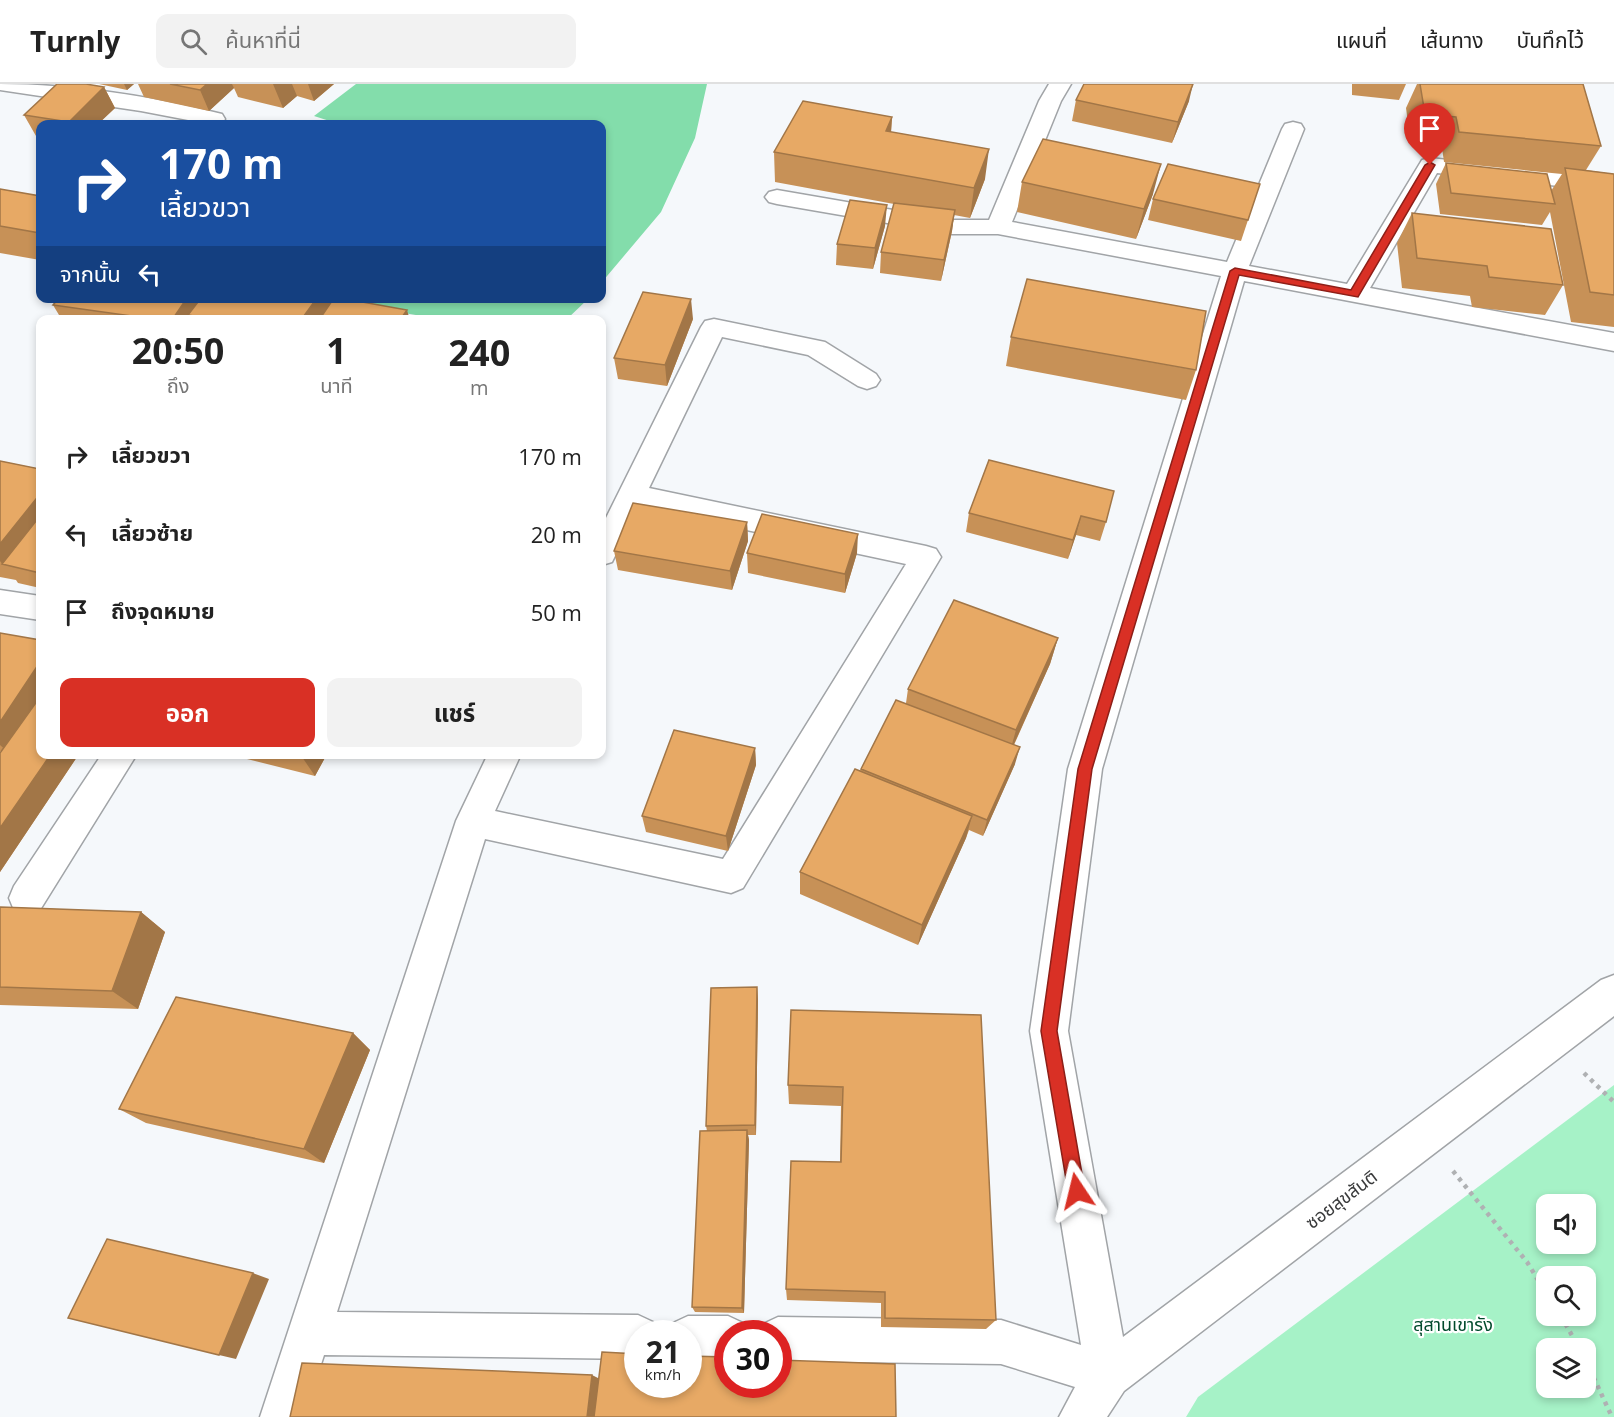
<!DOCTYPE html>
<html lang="th">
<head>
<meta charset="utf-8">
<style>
	body { margin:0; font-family:"Open Sans","Noto Sans Thai",sans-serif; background:#f2f2f2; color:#222; height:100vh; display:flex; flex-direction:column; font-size:22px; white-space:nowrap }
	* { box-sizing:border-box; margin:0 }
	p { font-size:20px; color:#767676 }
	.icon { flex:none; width:33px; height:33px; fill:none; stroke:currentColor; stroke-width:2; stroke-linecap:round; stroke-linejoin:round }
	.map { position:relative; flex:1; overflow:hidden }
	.details { position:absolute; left:36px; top:231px; width:570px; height:444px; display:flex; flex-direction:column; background:#fff; border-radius:12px; box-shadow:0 3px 9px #0003 }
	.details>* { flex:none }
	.banner { position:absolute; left:36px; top:36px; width:570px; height:183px; border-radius:12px; box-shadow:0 3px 9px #0003; background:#1a4fa0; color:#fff; overflow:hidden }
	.controls { position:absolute; left:1536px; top:1110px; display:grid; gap:12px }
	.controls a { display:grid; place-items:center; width:60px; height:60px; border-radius:12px; background:#fff; box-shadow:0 3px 9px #0003; font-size:30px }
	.speed { position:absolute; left:624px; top:1236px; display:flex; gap:12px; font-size:30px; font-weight:700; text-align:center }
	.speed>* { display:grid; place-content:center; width:78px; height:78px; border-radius:50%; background:#fff; box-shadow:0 3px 9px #0003; line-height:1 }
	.speed small { font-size:15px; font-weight:400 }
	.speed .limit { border:9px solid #d22; background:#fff; color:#111 }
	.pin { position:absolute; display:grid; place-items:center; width:51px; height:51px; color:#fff; margin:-62px -26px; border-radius:50% 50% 50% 0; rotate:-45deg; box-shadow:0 0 6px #0007 }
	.pin .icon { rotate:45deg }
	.me { position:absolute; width:66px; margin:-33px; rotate:350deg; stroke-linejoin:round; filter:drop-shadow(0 0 4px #0008) }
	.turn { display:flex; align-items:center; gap:21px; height:126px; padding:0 24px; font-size:27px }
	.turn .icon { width:78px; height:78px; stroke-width:2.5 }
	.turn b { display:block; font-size:42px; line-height:51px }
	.then { display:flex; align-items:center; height:57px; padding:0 24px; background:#0003; gap:12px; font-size:22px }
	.eta { display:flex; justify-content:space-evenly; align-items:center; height:102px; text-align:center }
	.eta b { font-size:36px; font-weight:700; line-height:42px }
	.action { display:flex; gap:12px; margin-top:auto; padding:12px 24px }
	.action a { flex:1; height:69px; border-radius:12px; background:#d93025; color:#fff; font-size:24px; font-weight:700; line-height:69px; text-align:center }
	.action a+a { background:#f2f2f2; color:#222 }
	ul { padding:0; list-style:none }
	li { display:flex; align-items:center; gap:18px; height:78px; padding:0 24px }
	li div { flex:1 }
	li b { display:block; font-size:22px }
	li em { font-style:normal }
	header { display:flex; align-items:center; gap:36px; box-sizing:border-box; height:84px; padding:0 30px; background:#fff; border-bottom:2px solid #e0e0e0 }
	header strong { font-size:28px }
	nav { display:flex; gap:33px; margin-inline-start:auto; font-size:21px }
	.search { width:420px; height:54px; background:#f2f2f2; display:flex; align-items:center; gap:15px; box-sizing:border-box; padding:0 21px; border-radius:12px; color:#767676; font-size:22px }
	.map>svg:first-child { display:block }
</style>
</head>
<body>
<header>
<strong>Turnly</strong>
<div class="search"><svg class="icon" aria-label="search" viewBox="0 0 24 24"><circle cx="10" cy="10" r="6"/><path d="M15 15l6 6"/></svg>ค้นหาที่นี่</div>
<nav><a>แผนที่</a><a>เส้นทาง</a><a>บันทึกไว้</a></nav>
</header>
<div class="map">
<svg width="1614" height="1333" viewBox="0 0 1614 1333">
	<rect width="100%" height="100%" fill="#f5f8fb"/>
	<!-- green -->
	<path fill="#a6f2c7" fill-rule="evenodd" d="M1614 1001V1333H1186L1198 1313ZM1546 1120H1586V1160H1546ZM1546 1192H1586V1232H1546ZM1546 1264H1586V1304H1546Z"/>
	<!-- forest -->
	<path fill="#83ddab" d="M356 0H707L695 54 661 128 602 198V40H339L314 32Z
		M319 215H588L566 236 440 235Z"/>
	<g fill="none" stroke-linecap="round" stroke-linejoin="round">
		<!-- street casing -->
		<g stroke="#a1a4a7" stroke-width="3">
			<path id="street" d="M0 0C74 0 150 12 222 30L225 35 222 40H209L141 27 0 6Z
				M1049 0H1071L1061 17 1012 138 1227 178 1282 45 1285 40 1293 38 1301 40 1304 45 1249 182 1347 200 1422 76 1430 74 1614 94V108L1437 89 1370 204 1614 249V267L1244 197 1102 685 1068 947 1123 1253 1601 896 1614 891V932L1124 1307 1107 1333H1059L1075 1303 1001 1280 778 1277V1250H759L763 1240 778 1233 1001 1236 1081 1261 1030 947 1068 685 1221 192 998 150H951L777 120 769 118 765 113 769 108 777 106 951 136H989L1039 17Z
				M714 235 825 258 876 290 880 296 876 302 867 305 858 302 808 271 722 253 649 404 926 462 936 465 941 473 743 804 731 809 485 755 337 1228 638 1231 653 1238 658 1250H638V1275L324 1271 304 1333H260L456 737 488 670H521L495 727 723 775 906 480 639 423 612 478 602 481V442L701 243 705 237Z
				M0 506 40 512V536L0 530Z
				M102 670H137L40 826 27 830 14 826 9 814 14 802Z
				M688 1232H728L743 1239 748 1250H728V1276H688V1250H668L673 1239Z"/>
		</g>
		<!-- path -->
		<path stroke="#afb1b3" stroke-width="4.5" stroke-dasharray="4 5" stroke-linecap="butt" d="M1584 989 1614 1018
			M1453 1087 1527 1178 1546 1209
			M1561 1232 1579 1264
			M1586 1277 1612 1333"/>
		<!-- street -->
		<use href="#street" fill="#fff" fill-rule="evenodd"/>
	</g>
	<!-- wall -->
	<path fill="#c79157" d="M99 0H134L127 6Z
		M138 0H334L314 17 297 12 283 24 238 13 234 4 209 27 144 13Z
		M1352 0H1406L1399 16 1352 11Z
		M1417 0H1583L1601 62 1586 86 1614 90V243L1571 238 1550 128 1542 141 1440 130 1436 100 1446 79 1551 107 1562 90 1444 78 1442 64 1411 61 1406 24Z
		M104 3 115 24 98 40H40V53L36 52 24 31Z
		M1076 16 1189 17 1172 59 1072 37Z
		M892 33 891 48 985 95 970 134 954 131 952 147 941 197 880 189 881 168 894 120 775 98 774 68Z
		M1022 98 1153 110 1136 155 1017 128Z
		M1260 100 1241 157 1148 136 1153 115Z
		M0 105 40 112V176L0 169Z
		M1412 129 1563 201 1545 231 1472 223 1470 212 1402 204 1397 159Z
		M885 142 873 185 836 181 837 160Z
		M53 221 410 236H62Z
		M693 235 667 302 618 295 614 274Z
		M1011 253 1196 286 1186 316 1006 282Z
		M989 376 1106 438 1100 457 1076 451 1068 475 966 448 969 429Z
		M0 377 40 385V504L18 499 16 496 0 493Z
		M747 438 748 457 732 506 618 486 614 467Z
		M747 469H857L845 509 748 489Z
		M0 549 79 670 0 788V669L1 668 0 667Z
		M1058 554 1050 580 1014 661 1015 680 983 752 969 746 966 754 918 861 800 810V788L861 685 906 619 908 605Z
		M755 664 756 681 728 767 646 748 642 732Z
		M227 670H327L315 692Z
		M0 823 141 828 165 848 138 925 0 921Z
		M757 903 758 916 756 1051H748L749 1056 744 1229 695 1228 692 1223 707 1047 706 1042Z
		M791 926 996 1236 986 1245 881 1243V1219L787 1216 786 1205 840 1078 841 1022 789 1020 788 1001Z
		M353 949 370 966 324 1079 146 1039 119 1025Z"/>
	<!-- shaded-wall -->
	<path fill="#a27647" d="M124 0H134L127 6Z
		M207 0H232L234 4 209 27 200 6Z
		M273 0H292L297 12 283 24Z
		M308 0H334L314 17Z
		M1193 0 1189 17 1172 59 1178 38Z
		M104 3 115 24 98 40H70L69 38Z
		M892 33 890 63 886 47Z
		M989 65 985 95 970 134 974 104Z
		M1161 80 1153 110 1136 155 1144 125Z
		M887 121 885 142 873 185 875 164Z
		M955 126 952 147 941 197 944 176Z
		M187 214H224L188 231 191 236H172Z
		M317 214H334L335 236H301Z
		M691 215 693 235 667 302 665 281Z
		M407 226 410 236H400Z
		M40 410V466L3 481 0 477V460Z
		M1081 432 1076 451 1068 475 1073 456Z
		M747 438 748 457 732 506 730 487Z
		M858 450 857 469 845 509V490Z
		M1058 554 1050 580 1009 671 1016 646Z
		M40 578V621L9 669 0 661V638Z
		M1020 663 1015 680 983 752 987 736Z
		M755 664 756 681 728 767 726 752Z
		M51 670H79L0 788V744Z
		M300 670H327L315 692Z
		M972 732 966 754 918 861 922 841Z
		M141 828 165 848 138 925 112 907Z
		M757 903 758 916 756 1051 755 1041Z
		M353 949 370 966 324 1079 304 1065Z
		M747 1046 749 1056 744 1229 742 1224Z
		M253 1189 269 1195 236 1275 219 1271Z
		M592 1291 602 1296 597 1333H587Z"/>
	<!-- building -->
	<path fill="#e7a965" stroke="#a27647" stroke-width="1.5" d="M57 0H86L104 3 69 38 24 31Z
		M170 0H207L200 6Z
		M1084 0H1193L1178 38 1076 16Z
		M1420 0H1583L1601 62 1459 48 1456 33 1425 30Z
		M803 17 892 33 886 47 989 65 974 104 774 68Z
		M1043 55 1161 80 1144 125 1022 98Z
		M1446 79 1547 90 1555 120 1451 109Z
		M1168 80 1260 100 1248 136 1153 115Z
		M1565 84 1614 90V211L1590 208Z
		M0 105 40 112V149L0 142Z
		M850 116 887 121 875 164 837 160Z
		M894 119 955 126 944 176 881 168Z
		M1412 129 1551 145 1563 201 1489 193 1487 182 1417 174Z
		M1027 195 1206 227 1196 286 1011 253Z
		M643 208 691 215 665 281 614 274Z
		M59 214H187L172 236H160L53 221Z
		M201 214H317L301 236H216L188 231Z
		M334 214H340L407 226 400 236H319Z
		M989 376 1114 407 1106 438 1081 432 1073 456 969 429Z
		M0 377 40 385V410L0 460Z
		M633 419 747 438 730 487 614 467Z
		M762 430 858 450 845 490 747 469Z
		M40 432V489L2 480Z
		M954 516 1058 554 1016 646 908 605Z
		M0 549 40 556V578L0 638Z
		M40 613V670H51L0 744V669Z
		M896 616 1020 663 987 736 861 685Z
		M674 646 755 664 726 752 642 732Z
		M855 685 972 732 922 841 800 788Z
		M0 823 141 828 112 907 0 903Z
		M757 903 755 1041 706 1042 711 904Z
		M176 913 353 949 304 1065 119 1025Z
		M791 926 981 931 996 1236 885 1234V1208L786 1205 791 1077 841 1078 843 1003 788 1001Z
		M747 1046 742 1224 692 1223 700 1047Z
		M107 1155 253 1189 219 1271 68 1234Z
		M602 1268 638 1270V1300H688V1272L728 1273V1300H778V1276L895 1280 896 1333H594Z
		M302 1279 592 1291 587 1333H290Z"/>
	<!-- route -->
	<path fill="#d93025" stroke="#8d1f18" stroke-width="1.5" d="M1430 78 1435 81 1358 213 1239 191 1092 685 1057 947 1085 1107 1083 1113 1077 1116 1071 1113 1068 1107 1041 947 1078 685 1230 187 1235 184 1351 206 1425 81Z"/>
	<g text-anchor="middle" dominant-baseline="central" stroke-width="4.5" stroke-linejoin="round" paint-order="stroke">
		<!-- near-street labels -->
		<g font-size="18" fill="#3a3b3c" stroke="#fff">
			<text transform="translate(1341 1115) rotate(-37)">ซอยสุขสันติ</text>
		</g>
		<!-- near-park labels -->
		<g font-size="18" fill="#004a2c" stroke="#fff">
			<text x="1453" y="1240">สุสานเขารัง</text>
		</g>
	</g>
</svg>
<div class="controls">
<a><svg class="icon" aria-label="sound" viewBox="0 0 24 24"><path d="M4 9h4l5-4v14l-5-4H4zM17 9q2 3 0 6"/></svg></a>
<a><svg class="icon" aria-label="search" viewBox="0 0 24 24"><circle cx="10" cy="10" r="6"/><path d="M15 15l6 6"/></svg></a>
<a><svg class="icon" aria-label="layers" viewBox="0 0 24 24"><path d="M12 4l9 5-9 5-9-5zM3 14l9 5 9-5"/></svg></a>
</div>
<div class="speed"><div>21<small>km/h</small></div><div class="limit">30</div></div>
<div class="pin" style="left:1430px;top:81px;background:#d93025"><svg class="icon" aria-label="arrive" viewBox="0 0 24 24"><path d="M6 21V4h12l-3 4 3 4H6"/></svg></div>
<svg class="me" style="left:1077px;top:1107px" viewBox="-20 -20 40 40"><path d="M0-17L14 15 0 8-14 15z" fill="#d93025" stroke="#fff" stroke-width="4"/></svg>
<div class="banner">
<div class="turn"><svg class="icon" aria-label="right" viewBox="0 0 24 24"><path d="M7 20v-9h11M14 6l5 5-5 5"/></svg><div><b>170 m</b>เลี้ยวขวา</div></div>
<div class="then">จากนั้น<svg class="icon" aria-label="left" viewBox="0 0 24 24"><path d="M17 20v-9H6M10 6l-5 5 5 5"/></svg></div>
</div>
<section class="details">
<div class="eta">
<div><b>20:50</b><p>ถึง</p></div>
<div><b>1</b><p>นาที</p></div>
<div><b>240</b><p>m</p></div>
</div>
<ul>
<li><svg class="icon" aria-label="right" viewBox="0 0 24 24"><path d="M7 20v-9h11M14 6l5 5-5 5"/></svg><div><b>เลี้ยวขวา</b></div><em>170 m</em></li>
<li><svg class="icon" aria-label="left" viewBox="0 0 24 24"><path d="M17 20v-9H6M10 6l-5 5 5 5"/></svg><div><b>เลี้ยวซ้าย</b></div><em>20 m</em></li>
<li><svg class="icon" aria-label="arrive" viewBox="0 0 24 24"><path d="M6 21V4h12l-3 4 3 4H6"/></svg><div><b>ถึงจุดหมาย</b></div><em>50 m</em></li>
</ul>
<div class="action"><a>ออก</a><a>แชร์</a></div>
</section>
</div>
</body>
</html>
